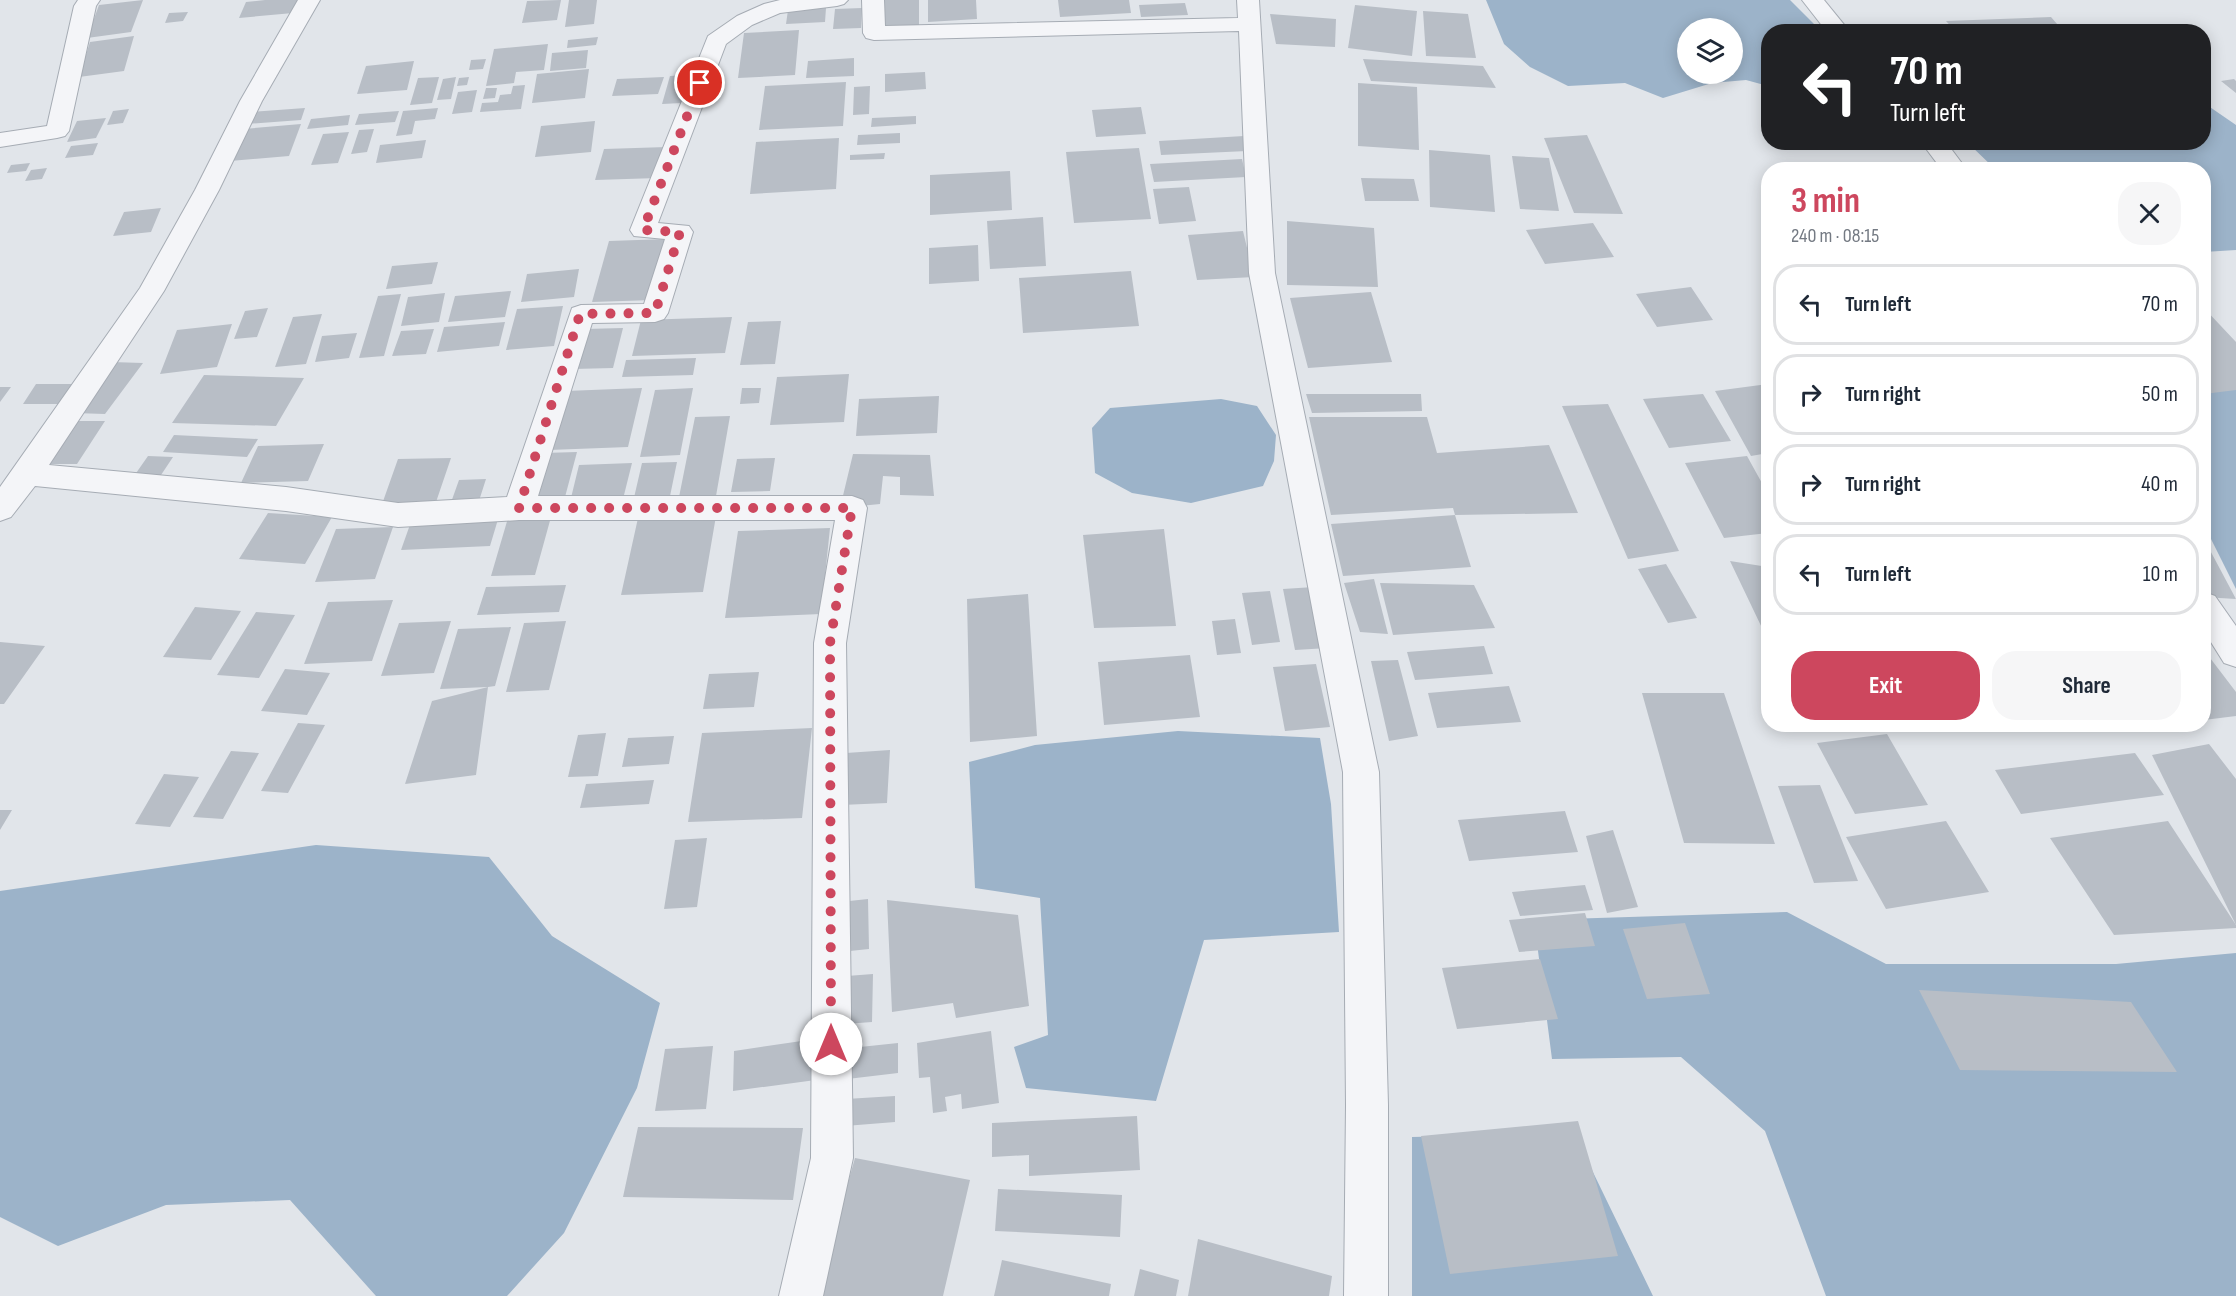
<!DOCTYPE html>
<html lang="en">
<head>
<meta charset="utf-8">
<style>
	body { margin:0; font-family:"Sofia Sans Condensed",sans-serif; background:#f6f6f7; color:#1f2937; height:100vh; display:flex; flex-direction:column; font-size:22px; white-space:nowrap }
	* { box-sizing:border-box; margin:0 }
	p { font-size:20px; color:#747a83 }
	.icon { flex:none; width:33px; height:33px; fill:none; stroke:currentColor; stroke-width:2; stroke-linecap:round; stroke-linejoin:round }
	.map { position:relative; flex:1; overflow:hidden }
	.drawer { position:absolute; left:1761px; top:162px; width:450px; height:570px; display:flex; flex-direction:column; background:#fff; border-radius:24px; box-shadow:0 3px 15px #0003 }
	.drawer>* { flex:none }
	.hud { position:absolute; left:1761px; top:24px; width:450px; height:126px; border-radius:24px; box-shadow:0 3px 15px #0003; background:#202124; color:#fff; overflow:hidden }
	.buttons { position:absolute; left:1677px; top:18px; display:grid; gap:12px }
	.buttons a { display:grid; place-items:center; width:66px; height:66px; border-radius:50%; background:#fff; box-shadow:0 3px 15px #0003; font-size:30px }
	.pin { position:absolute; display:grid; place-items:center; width:51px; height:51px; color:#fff; margin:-26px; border:3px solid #fff; border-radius:50%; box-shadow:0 2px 6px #0007 }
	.me { position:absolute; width:66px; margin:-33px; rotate:0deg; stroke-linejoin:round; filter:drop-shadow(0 0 4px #0008) }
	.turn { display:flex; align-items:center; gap:21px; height:126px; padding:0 30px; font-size:27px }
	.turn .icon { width:78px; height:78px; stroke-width:2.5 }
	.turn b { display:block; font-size:42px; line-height:51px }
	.round { display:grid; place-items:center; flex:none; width:63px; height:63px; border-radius:24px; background:#f6f6f7 }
	.summary { display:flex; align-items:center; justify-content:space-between; height:102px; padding:0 30px }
	h1 { font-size:36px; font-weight:700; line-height:45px; color:#cd475e }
	.cta { display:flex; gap:12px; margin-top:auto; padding:12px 30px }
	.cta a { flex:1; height:69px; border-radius:24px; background:#cd475e; color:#fff; font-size:24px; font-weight:700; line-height:69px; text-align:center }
	.cta a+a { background:#f6f6f7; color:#1f2937 }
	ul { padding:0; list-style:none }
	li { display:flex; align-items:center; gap:18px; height:81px; margin:0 12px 9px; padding:0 18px; border:3px solid #e0e1e3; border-radius:24px }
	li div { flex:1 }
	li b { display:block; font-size:22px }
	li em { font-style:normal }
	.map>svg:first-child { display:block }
</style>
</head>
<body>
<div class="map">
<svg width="2236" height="1296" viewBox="0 0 2236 1296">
	<rect width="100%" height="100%" fill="#e1e5ea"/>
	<!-- water -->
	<path fill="#9cb3c9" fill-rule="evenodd" d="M1486 0H1790L1821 31 1768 32V86L1746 80 1712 83 1663 98 1625 83 1568 86 1530 67 1504 44ZM1688 28H1732V74H1688Z
		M2204 103 2236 125V250L2204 252V170L1995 169 1968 143 2204 142Z
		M2236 359V589L2204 525V364Z
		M1221 399 1257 406 1276 435 1274 461 1263 486 1191 503 1132 493 1095 473 1092 428 1110 408Z
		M1178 731 1320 738 1331 804 1339 932 1204 940 1156 1101 1026 1088 1014 1047 1048 1035 1040 898 975 888 969 762 1035 745Z
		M316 845 489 857 552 936 660 1003 637 1088 564 1233 507 1296H376L290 1200 166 1205 58 1246 0 1217V891Z
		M1787 912 1886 964H2116L2236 953V1296H1826L1765 1131 1681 1057 1552 1059 1534 920Z
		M1574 1133 1653 1296H1412V1137Z"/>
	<!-- building -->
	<path fill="#b8bec6" d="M143 0 131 32 87 38 99 5Z
		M265 0H298L293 13 239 18 246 2Z
		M561 0 557 20 522 23 527 1Z
		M569 0H597L594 24 565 27Z
		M883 0H919V26L882 28Z
		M928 0H976L977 19 928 22Z
		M1058 0H1129L1131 13 1060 17Z
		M1185 3 1188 15 1141 17 1139 5Z
		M1355 5 1417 11 1412 56 1348 48Z
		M826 8 825 22 786 24 788 10Z
		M862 8 861 28 833 29 835 9Z
		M1423 11 1468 14 1476 58 1426 56Z
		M188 12 183 21 165 23 169 13Z
		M1270 14 1336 19 1335 47 1276 44Z
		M2051 17 2064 32H1956L1946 21Z
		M799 30 795 75 738 78 744 33Z
		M134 36 124 71 79 77 90 42Z
		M598 37 596 45 567 48 568 40Z
		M548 44 544 70 516 72 514 83 486 86 494 49Z
		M588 50 586 68 550 71 552 53Z
		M854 58V76L806 78 808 61Z
		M486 59 483 69 469 70 471 60Z
		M1363 59 1483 66 1496 88 1371 81Z
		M414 61 407 90 357 94 366 66Z
		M589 69 585 98 532 103 537 74Z
		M925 72 926 89 885 92V74Z
		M689 75 682 103 662 104 670 76Z
		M439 77 432 103 410 105 418 78Z
		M456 77 451 99 437 100 443 79Z
		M469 77 467 85 457 86 459 78Z
		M664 77 658 94 612 96 617 79Z
		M2234 79 2236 81V93L2221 81Z
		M846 82 843 126 759 130 765 86Z
		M1358 83 1417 87 1419 150 1358 146Z
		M525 85 521 109 480 112 482 103 498 102 500 95 511 94 513 86Z
		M870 86 869 114 853 115 854 87Z
		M486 88H497L495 98 483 99Z
		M477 90 472 112 452 114 458 92Z
		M1141 107 1146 134 1096 137 1092 110Z
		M305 108 301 120 246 124 251 112Z
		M438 108 435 119 415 121 412 134 396 136 403 111Z
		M129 109 123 123 107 125 113 111Z
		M399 111 395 122 355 125 359 114Z
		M350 115 348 125 307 129 311 119Z
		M916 116V124L871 127 872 118Z
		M106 118 96 138 67 142 77 121Z
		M595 121 591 152 535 157 541 126Z
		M301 124 289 156 230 161 243 129Z
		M374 129 367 152 351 154 359 130Z
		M349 132 338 163 311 165 323 134Z
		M900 133V143L857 145 858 135Z
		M1587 135 1623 214 1574 213 1544 138Z
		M1244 136 1247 151 1161 155 1159 141Z
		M839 138 836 189 750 194 756 142Z
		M426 140 422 158 376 163 380 145Z
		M98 143 93 155 65 158 71 146Z
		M667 147 658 178 595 180 604 149Z
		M1139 148 1151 219 1074 223 1066 152Z
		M1429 150 1490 155 1495 212 1430 207Z
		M885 153 884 159 850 160V155Z
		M1512 156 1549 158 1559 211 1520 209Z
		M1242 159 1246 177 1154 182 1150 164Z
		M30 163 26 171 7 173 11 165Z
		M47 168 42 179 25 181 31 170Z
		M1010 171 1012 210 930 215V175Z
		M1361 178 1414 179 1419 201H1365Z
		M1189 187 1196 221 1159 224 1153 189Z
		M161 208 151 232 113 236 124 212Z
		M1043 217 1046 266 990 269 987 221Z
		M1287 221 1374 228 1378 287 1287 285Z
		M1593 223 1614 257 1545 264 1526 230Z
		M1243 231 1254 277 1197 280 1188 235Z
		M667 239 653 300 592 302 609 241Z
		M978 245 979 281 929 284V248Z
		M438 262 432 284 386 289 392 266Z
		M579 269 574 297 521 302 527 274Z
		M1131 271 1139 326 1023 333 1019 278Z
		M1691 287 1713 320 1657 327 1636 294Z
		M511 291 505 317 448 322 455 296Z
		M1371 292 1392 362 1308 368 1290 298Z
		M445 293 439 322 401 326 408 297Z
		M401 294 384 356 359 358 378 296Z
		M563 306 554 346 506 350 517 309Z
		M268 308 257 337 234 339 245 311Z
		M2204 308 2236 342V390L2204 394Z
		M322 314 306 364 275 367 293 317Z
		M732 317 725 353 632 356 641 320Z
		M781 321 775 364 740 365 748 322Z
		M505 322 499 346 437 352 444 327Z
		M232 324 217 367 160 374 177 330Z
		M623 328 613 368 573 369 585 329Z
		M434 329 426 354 392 356 401 331Z
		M357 333 349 358 315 362 322 336Z
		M696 358 693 375 622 377 626 360Z
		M111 362 143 363 105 414 74 413Z
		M849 374 844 422 770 425 777 377Z
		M204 375 304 378 276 426 172 423Z
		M36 384H75L61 404H23Z
		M1768 384V453L1751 456 1715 391Z
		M0 387H11L0 402Z
		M642 388 628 447 549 450 566 391Z
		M693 388 680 455 640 457 655 390Z
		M742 388H761L759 403 740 404Z
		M1306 394H1421L1422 411 1312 413Z
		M1703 394 1731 441 1669 448 1643 399Z
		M939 396 937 433 856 436 859 399Z
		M1608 404 1679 551 1628 559 1562 406Z
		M730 416 716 496 679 497 695 417Z
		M1309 417H1427L1437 453 1549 445 1578 513 1455 515 1471 567 1343 576 1331 524 1455 515 1453 508 1331 515Z
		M67 421H105L77 464H38Z
		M174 435 258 439 247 457 163 452Z
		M324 444 308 481 241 483 258 446Z
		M577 452 565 497 531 499 544 453Z
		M853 454 930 455 934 496 900 495V477L883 476 880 504 840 508Z
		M148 456 173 457 159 478 134 476Z
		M1747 456 1768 494V533L1724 538 1685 463Z
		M451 458 435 505 381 507 398 459Z
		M775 458 770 491 731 492 737 459Z
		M677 462 669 501 633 502 642 463Z
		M632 463 623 499 570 502 579 465Z
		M486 479 477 507 449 508 459 480Z
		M268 513 332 517 305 564 239 559Z
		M499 516 490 546 401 550 412 519Z
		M716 516 703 592 621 595 638 518Z
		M551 517 535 575 491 576 508 518Z
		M393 527 375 579 315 582 336 529Z
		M830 528 821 614 725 618 738 531Z
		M1164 529 1176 626 1094 628 1083 535Z
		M2204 539 2236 599 2204 597Z
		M1730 561 1768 567V630H1763Z
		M1666 564 1697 618 1668 623 1638 569Z
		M1374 579 1388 634 1360 632 1344 583Z
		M1380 583 1474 585 1495 628 1393 635Z
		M566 585 559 612 477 615 486 587Z
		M1314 587 1328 648 1295 650 1283 589Z
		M1270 591 1280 642 1252 645 1242 593Z
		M1028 594 1037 736 970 742 967 599Z
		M393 600 372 661 304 664 328 602Z
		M195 607 241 611 211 660 163 657Z
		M256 612 295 615 259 678 217 675Z
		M1235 619 1241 653 1217 655 1212 621Z
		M451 621 434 673 381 676 399 623Z
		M566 621 549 690 506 692 524 623Z
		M511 627 495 686 488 687 476 775 405 784 432 701 488 687 440 689 458 629Z
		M0 642 45 646 4 704H0Z
		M1484 646 1493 674 1415 680 1407 652Z
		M2204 650 2236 692V716L2204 720Z
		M1190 655 1200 717 1104 725 1098 662Z
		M1398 660 1418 736 1389 741 1371 661Z
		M1316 664 1330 727 1285 731 1273 667Z
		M285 669 330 673 307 715 261 711Z
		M759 672 754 707 703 709 709 674Z
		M1509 686 1521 722 1437 728 1428 693Z
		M1642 693H1724L1775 844 1684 843Z
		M298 723 325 725 288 793 261 791Z
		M812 728 802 818 688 822 702 733Z
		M606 733 598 776 568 777 578 735Z
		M1887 734 1928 805 1855 814 1817 743Z
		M674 736 669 764 622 767 628 738Z
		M2209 744 2236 779V925L2152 755Z
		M890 750 887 803 841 805 846 753Z
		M231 751 259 753 223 819 193 817Z
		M2135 753 2164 795 2021 814 1995 770Z
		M164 774 199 777 170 827 135 824Z
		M654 780 649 804 580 808 586 784Z
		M1820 785 1858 881 1814 883 1778 786Z
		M0 810H12L0 830Z
		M1565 811 1578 852 1469 861 1458 820Z
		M1946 821 1989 892 1886 909 1846 837Z
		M2168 821 2236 925V928L2114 935 2050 838Z
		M1613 830 1638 907 1607 913 1586 836Z
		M707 838 697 907 664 909 675 840Z
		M1585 885 1593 910 1520 916 1512 892Z
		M868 899 869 949 840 952V902Z
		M887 900 1018 915 1029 1006 956 1018 953 1003 892 1012Z
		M1585 913 1595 946 1519 952 1509 920Z
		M1685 923 1710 994 1647 999 1623 929Z
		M1540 959 1558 1019 1457 1029 1442 968Z
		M873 974 872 1022 845 1024 847 976Z
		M1919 990 2131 1002 2177 1072 1960 1070Z
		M991 1031 999 1103 962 1109 961 1094 945 1097 947 1111 933 1113 930 1077 919 1078 917 1043Z
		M822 1038 823 1079 733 1091 734 1051Z
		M898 1043V1073L839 1080 841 1049Z
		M713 1046 706 1109 655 1111 665 1049Z
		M895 1096V1122L845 1126 846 1099Z
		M1137 1116 1140 1170 1029 1176V1155L992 1157V1123Z
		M1578 1121 1618 1256 1450 1274 1421 1136Z
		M638 1127 803 1128 793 1200 623 1197Z
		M855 1158 970 1180 943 1296H816Z
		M998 1189 1122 1195 1120 1237 995 1231Z
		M1198 1239 1332 1276 1329 1296H1188Z
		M1002 1260 1111 1284 1109 1296H994Z
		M1140 1269 1179 1280 1176 1296H1134Z"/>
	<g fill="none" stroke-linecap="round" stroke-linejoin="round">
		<!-- street casing -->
		<g stroke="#a6acb4" stroke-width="2">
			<path id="street" d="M78 0H100L96 6 69 131 65 136 57 138 0 147V133L47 126 74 6Z
				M298 0H320L262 101 219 190 164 291 49 465 286 487 398 503 507 497 572 308 581 305 644 304 665 239 634 236 630 230 708 36 737 16 764 4 780 0H848L844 4 837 6 780 13 752 25 726 44 658 223 689 226 693 232 668 313 664 319 655 322 592 323 538 496H852L863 500 867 508 846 643 853 1158 823 1296H779L811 1158 814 643 835 520H519L398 527 286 511 35 486 11 517 0 521V487L140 288 195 190 240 101Z
				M862 0H884L885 26 1238 18 1237 0H1259L1275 273 1379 772 1388 1105V1296H1344L1346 1105 1343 772 1249 273 1239 31 874 40 866 38 863 33Z
				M1802 0H1824L1850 32H1827Z
				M1921 142H1946L1967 170H1942Z
				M2204 592 2215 596 2236 626V667L2224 663 2204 631Z"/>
		</g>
		<!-- street -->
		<use href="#street" fill="#f4f5f8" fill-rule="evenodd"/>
	</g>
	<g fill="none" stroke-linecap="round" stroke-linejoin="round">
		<!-- route -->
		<path stroke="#cd475e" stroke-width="10" stroke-dasharray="0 18" d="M700 83 643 230 680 232 655 313 580 314 519 508H852L830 643 831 1044"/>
	</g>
</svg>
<div class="buttons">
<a><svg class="icon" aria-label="layers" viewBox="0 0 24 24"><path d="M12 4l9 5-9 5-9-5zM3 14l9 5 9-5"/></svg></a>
</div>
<div class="pin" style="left:700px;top:83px;background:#d93025"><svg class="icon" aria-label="arrive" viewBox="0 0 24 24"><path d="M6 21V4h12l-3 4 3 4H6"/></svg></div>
<svg class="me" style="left:831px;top:1044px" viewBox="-20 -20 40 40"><circle r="19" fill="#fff"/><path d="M0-13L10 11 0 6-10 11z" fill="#cd475e"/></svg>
<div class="hud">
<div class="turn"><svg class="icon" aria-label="left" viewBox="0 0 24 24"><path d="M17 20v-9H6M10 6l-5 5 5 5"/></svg><div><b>70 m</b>Turn left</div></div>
</div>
<section class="drawer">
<div class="summary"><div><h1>3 min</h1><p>240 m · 08:15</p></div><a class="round"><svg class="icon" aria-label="close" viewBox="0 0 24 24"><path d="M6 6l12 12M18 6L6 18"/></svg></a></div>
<ul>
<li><svg class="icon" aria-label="left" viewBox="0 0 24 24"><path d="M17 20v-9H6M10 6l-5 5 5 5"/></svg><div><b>Turn left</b></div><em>70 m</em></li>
<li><svg class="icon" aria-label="right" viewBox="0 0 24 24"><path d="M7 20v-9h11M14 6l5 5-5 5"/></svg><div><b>Turn right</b></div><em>50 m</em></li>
<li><svg class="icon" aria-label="right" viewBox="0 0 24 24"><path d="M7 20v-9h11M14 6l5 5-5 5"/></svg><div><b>Turn right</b></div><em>40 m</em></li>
<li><svg class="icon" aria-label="left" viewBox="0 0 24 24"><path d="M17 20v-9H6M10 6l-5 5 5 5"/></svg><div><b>Turn left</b></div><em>10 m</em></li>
</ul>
<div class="cta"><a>Exit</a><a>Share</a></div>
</section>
</div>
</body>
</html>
